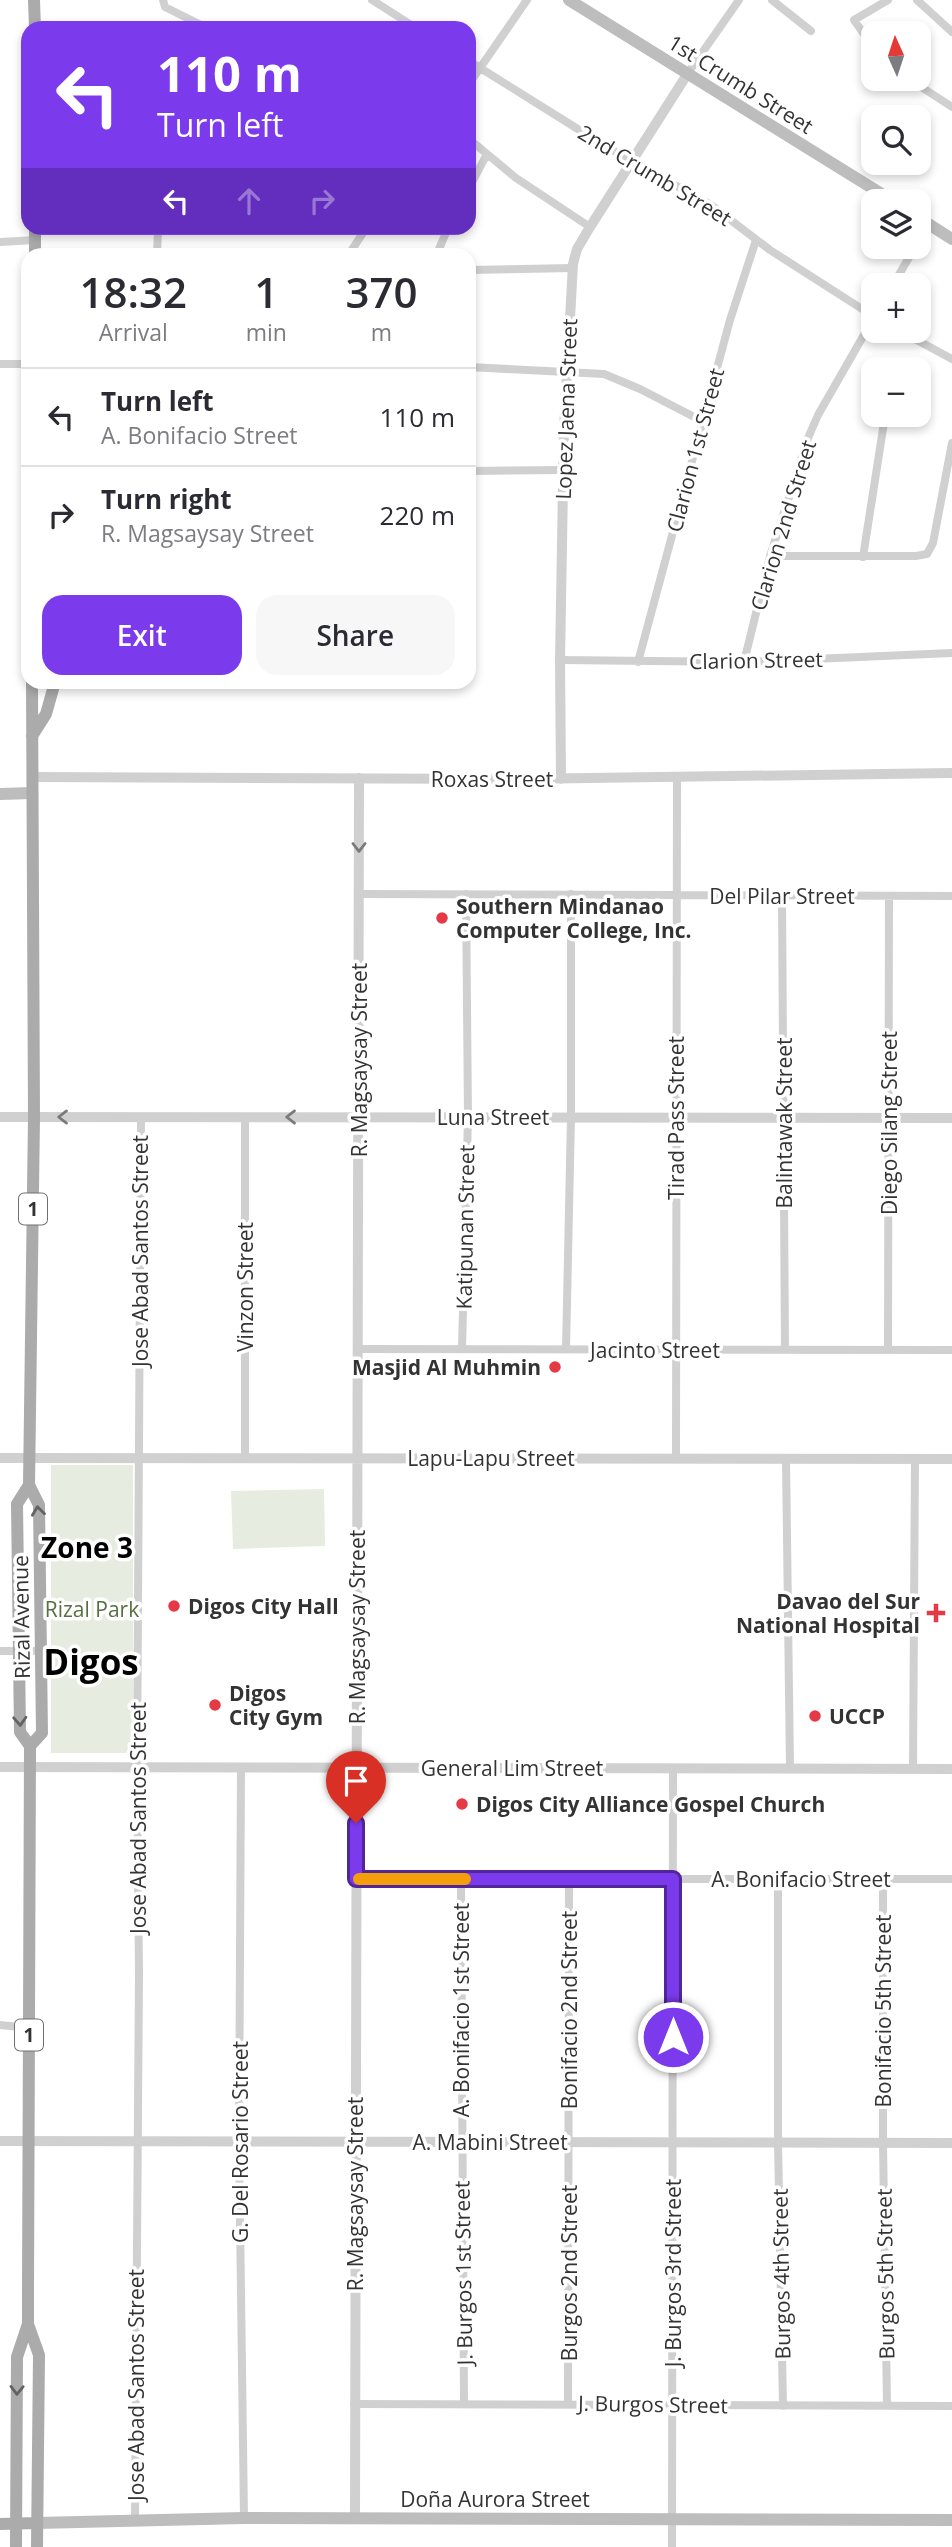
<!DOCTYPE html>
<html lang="en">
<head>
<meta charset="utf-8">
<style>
	body { margin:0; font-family:"Open Sans",sans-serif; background:#f7f7f7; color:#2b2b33; height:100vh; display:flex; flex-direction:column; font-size:26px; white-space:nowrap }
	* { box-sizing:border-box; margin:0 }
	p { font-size:23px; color:#7c7c81 }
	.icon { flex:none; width:38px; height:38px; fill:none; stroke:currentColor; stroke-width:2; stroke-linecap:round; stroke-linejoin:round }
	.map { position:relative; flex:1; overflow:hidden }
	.panel { position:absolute; left:21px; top:248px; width:455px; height:441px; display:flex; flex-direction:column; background:#fff; border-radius:21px; box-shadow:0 4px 10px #0003 }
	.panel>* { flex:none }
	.hud { position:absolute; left:21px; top:21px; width:455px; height:214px; border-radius:21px; box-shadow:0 4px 10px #0003; background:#7c3aed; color:#fff; overflow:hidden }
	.needle { width:46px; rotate:357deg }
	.buttons { position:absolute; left:861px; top:21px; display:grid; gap:14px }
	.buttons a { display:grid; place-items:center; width:70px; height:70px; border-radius:14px; background:#fff; box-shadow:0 4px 10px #0003; font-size:35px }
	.pin { position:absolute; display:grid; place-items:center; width:60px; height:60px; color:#fff; margin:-72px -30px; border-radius:50% 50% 50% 0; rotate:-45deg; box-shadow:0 0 7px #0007 }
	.pin .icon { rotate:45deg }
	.me { position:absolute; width:77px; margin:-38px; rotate:0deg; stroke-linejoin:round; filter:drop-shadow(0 0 5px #0008) }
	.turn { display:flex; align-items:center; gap:24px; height:147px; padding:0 21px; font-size:32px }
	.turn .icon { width:91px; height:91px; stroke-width:2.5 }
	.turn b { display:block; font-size:49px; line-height:60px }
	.lanes { display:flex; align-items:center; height:66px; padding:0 21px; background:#0003; justify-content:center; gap:35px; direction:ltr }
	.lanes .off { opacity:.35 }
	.eta { display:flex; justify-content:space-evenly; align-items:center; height:119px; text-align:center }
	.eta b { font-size:42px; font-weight:600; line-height:49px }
	.cta { display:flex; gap:14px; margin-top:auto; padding:14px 21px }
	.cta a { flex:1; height:80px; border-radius:21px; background:#7c3aed; color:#fff; font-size:28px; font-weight:600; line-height:80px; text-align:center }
	.cta a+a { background:#f7f7f7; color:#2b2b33 }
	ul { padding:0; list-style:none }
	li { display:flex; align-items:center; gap:21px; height:98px; padding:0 21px; border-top:2px solid #e1e1e2 }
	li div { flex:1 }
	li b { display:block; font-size:26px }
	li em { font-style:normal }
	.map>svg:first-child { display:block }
</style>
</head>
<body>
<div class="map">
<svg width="952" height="2547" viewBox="0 0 952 2547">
	<rect width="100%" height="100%" fill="#fff"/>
	<!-- green -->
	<path fill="#e6ecdf" d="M51 1465H133V1753H51Z
		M324 1489 325 1546 233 1549 231 1491Z"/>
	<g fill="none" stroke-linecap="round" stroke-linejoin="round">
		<!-- minor -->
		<path stroke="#d0d0d0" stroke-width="8" d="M163 0 165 7 207 28
			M372 0 416 28
			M772 0 811 31
			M917 0 952 32
			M873 47 854 20 888 0
			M469 61 605 146 711 205 770 250 873 316
			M688 73 739 0
			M909 79 952 107
			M469 84 527 0
			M469 139 516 178 590 227
			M469 188 487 154
			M919 240 928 224
			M0 242 35 240
			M157 256 158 228
			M348 256 366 228
			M436 256 448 228
			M469 270 573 268
			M893 285 915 247
			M900 331 952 359
			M0 364H28
			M469 367 604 374 640 389 702 421
			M469 471 563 470
			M770 556H916L927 554 933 543 952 443
			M863 557 885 416
			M560 660 744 662 952 653
			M638 662 730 320 756 240
			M744 662 770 556 808 438 818 415 873 319
			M359 894 952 896
			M782 896 785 1350
			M245 1117V1458
			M358 1349 952 1350
			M462 1349 468 1117 466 894
			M566 1349 571 1117V894
			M888 1350 889 896
			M676 1458 677 778
			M786 1458 790 1769
			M0 1651H40
			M241 1767 239 2142 244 2518
			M913 1769 915 1458
			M356 1879H952
			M461 1879 464 2403
			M778 1879V2142L783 2406
			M883 1879V2143L887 2405
			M0 2025 29 2028
			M568 2403 569 1879
			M354 2404 952 2406
			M135 2519 139 1973 137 1767 141 1117
			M672 2547 673 1768"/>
		<!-- tertiary -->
		<path stroke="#d0d0d0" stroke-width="10" d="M32 777 520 779 952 773
			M561 779 560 660 564 428 573 264 577 249 590 227 688 73
			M0 1117 952 1118
			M0 1458 952 1459
			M0 1767 952 1769
			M0 2141 952 2143
			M355 2517 359 778"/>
		<!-- secondary -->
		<path stroke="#bdbdbd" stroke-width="12" d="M569 0 893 201
			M919 218 952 239
			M0 794 32 793
			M37 2523 244 2518 952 2520"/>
		<!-- primary -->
		<path stroke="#ababab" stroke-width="12" d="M34 0 35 28
			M35 228V256
			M32 736 46 714 55 682
			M29 1485 17 1504 20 1732 30 1746 28 2293V2324L39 2355 37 2547
			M30 1746 42 1733 39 1505 29 1485 34 1117 32 682
			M0 2524 37 2523
			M16 2547 17 2357 28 2324"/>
	</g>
	<!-- one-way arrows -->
	<defs><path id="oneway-chevron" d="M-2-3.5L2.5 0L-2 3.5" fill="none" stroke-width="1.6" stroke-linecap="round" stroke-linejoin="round" transform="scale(1.75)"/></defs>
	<g stroke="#7a7a7a">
		<use href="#oneway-chevron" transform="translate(359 847) rotate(90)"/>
		<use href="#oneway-chevron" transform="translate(63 1117) rotate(-180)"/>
		<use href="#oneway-chevron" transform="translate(291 1117) rotate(-180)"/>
	</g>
	<g stroke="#636363">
		<use href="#oneway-chevron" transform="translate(38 1511) rotate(-97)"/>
		<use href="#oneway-chevron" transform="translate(20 1721) rotate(87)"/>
		<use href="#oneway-chevron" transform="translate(17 2390) rotate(91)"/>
	</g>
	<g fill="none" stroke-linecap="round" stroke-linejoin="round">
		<!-- route casing -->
		<g stroke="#51269a" stroke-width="18">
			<path id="route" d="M356 1823V1879H673V2037"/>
		</g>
		<!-- route -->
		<use href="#route" stroke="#7c3aed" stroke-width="12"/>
		<!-- slow -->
		<path stroke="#f59e0b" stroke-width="12" d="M359 1879H465"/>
	</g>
	<!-- markers -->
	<g fill="#e63946" stroke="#fff" stroke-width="2.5">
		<circle cx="442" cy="918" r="7"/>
		<circle cx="555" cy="1367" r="7"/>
		<circle cx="174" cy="1606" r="7"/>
		<path d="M932.5 1602.5h7v7h7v7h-7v7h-7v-7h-7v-7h7z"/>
		<circle cx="215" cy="1705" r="7"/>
		<circle cx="815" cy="1716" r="7"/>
		<circle cx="462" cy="1804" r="7"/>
	</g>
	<g text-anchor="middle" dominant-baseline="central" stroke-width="7" stroke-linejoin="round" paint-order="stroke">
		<!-- shield labels -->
		<g fill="#fff" stroke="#707070" stroke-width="2">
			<rect x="19" y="1193.5" width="28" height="31" rx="5"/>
			<rect x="15" y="2019.5" width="28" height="31" rx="5"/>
		</g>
		<g font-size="19" font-weight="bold" fill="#333">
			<text x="33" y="1209">1</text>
			<text x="29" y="2035">1</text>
		</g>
		<!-- street labels -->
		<g font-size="21" fill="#333" stroke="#fff">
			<text transform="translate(741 84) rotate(32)">1st Crumb Street</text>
			<text transform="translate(655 175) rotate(31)">2nd Crumb Street</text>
			<text transform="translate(566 409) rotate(-88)">Lopez Jaena Street</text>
			<text transform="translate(695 450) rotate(-75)">Clarion 1st Street</text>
			<text transform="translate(783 525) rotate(-73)">Clarion 2nd Street</text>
			<text transform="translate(756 660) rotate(-1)">Clarion Street</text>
			<text x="492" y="779">Roxas Street</text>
			<text x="782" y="896">Del Pilar Street</text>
			<text transform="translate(359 1060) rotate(-90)">R. Magsaysay Street</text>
			<text x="493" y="1117">Luna Street</text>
			<text transform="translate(676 1118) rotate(-90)">Tirad Pass Street</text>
			<text transform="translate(784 1123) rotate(-90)">Balintawak Street</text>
			<text transform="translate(889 1123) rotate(-90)">Diego Silang Street</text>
			<text transform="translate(465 1227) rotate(-89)">Katipunan Street</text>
			<text transform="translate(140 1251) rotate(-90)">Jose Abad Santos Street</text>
			<text transform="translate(245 1287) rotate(-90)">Vinzon Street</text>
			<text x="655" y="1350">Jacinto Street</text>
			<text x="491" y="1458">Lapu-Lapu Street</text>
			<text transform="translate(21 1617) rotate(-91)">Rizal Avenue</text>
			<text transform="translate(357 1627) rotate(-90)">R. Magsaysay Street</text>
			<text x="512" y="1768">General Lim Street</text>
			<text transform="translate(138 1818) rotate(-90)">Jose Abad Santos Street</text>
			<text x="801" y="1879">A. Bonifacio Street</text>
			<text transform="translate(461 2010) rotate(-90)">A. Bonifacio 1st Street</text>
			<text transform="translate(569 2010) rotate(-90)">Bonifacio 2nd Street</text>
			<text transform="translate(883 2011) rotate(-90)">Bonifacio 5th Street</text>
			<text transform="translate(240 2142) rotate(-90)">G. Del Rosario Street</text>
			<text x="490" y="2142">A. Mabini Street</text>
			<text transform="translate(355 2194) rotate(-90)">R. Magsaysay Street</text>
			<text transform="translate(463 2273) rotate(-91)">J. Burgos 1st Street</text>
			<text transform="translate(569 2273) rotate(-90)">Burgos 2nd Street</text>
			<text transform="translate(673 2273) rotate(-90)">J. Burgos 3rd Street</text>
			<text transform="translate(781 2274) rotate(-91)">Burgos 4th Street</text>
			<text transform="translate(885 2274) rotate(-91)">Burgos 5th Street</text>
			<text transform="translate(136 2385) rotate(-90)">Jose Abad Santos Street</text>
			<text transform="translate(653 2404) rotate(1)">J. Burgos Street</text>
			<text x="495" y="2499">Doña Aurora Street</text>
		</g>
		<!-- poi labels -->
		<g font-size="21" font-weight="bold" fill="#333" stroke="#fff" text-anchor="start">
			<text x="456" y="906">Southern Mindanao<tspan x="456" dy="24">Computer College, Inc.</tspan></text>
			<text x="541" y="1367" text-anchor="end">Masjid Al Muhmin</text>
			<text x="920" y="1601" text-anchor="end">Davao del Sur<tspan x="920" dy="24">National Hospital</tspan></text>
			<text x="188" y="1606">Digos City Hall</text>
			<text x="229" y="1693">Digos<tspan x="229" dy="24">City Gym</tspan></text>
			<text x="829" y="1716">UCCP</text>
			<text x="476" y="1804">Digos City Alliance Gospel Church</text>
		</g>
		<!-- park labels -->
		<g font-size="21" fill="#56703f" stroke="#fff">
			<text x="92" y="1609">Rizal Park</text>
		</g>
		<!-- district labels -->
		<g font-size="28" font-weight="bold" fill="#000" stroke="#fff">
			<text x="87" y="1547">Zone 3</text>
		</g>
		<!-- town labels -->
		<g font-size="35" font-weight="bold" fill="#000" stroke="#fff">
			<text x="91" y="1661">Digos</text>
		</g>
	</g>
</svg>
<div class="buttons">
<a><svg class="needle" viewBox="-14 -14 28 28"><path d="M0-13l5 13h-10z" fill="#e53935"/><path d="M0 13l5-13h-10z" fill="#7c7c81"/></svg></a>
<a><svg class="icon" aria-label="search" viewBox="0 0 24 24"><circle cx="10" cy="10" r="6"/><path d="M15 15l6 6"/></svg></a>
<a><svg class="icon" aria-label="layers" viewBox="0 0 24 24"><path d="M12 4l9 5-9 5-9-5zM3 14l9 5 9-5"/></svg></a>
<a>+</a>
<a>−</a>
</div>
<div class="pin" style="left:356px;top:1823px;background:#d93025"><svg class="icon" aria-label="arrive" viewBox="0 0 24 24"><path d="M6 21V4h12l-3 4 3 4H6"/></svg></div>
<svg class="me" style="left:673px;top:2037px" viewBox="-20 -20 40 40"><circle r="17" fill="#7c3aed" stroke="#fff" stroke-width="3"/><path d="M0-11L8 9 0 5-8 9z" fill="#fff"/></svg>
<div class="hud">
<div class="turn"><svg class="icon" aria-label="left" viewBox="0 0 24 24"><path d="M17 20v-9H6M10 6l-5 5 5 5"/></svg><div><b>110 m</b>Turn left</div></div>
<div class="lanes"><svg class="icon" aria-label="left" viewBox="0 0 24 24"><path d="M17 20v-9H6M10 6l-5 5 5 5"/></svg><svg class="icon off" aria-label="ahead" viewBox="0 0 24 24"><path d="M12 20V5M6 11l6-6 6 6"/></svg><svg class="icon off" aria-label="right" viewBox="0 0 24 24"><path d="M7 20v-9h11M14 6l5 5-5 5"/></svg></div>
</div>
<section class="panel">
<div class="eta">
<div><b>18:32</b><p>Arrival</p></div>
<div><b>1</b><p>min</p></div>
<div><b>370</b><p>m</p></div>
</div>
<ul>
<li><svg class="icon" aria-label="left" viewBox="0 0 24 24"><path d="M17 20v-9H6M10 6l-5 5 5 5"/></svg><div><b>Turn left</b><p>A. Bonifacio Street</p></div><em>110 m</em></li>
<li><svg class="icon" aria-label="right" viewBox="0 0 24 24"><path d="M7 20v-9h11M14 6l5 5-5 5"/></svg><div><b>Turn right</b><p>R. Magsaysay Street</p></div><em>220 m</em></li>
</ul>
<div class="cta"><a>Exit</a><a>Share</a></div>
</section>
</div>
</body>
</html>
